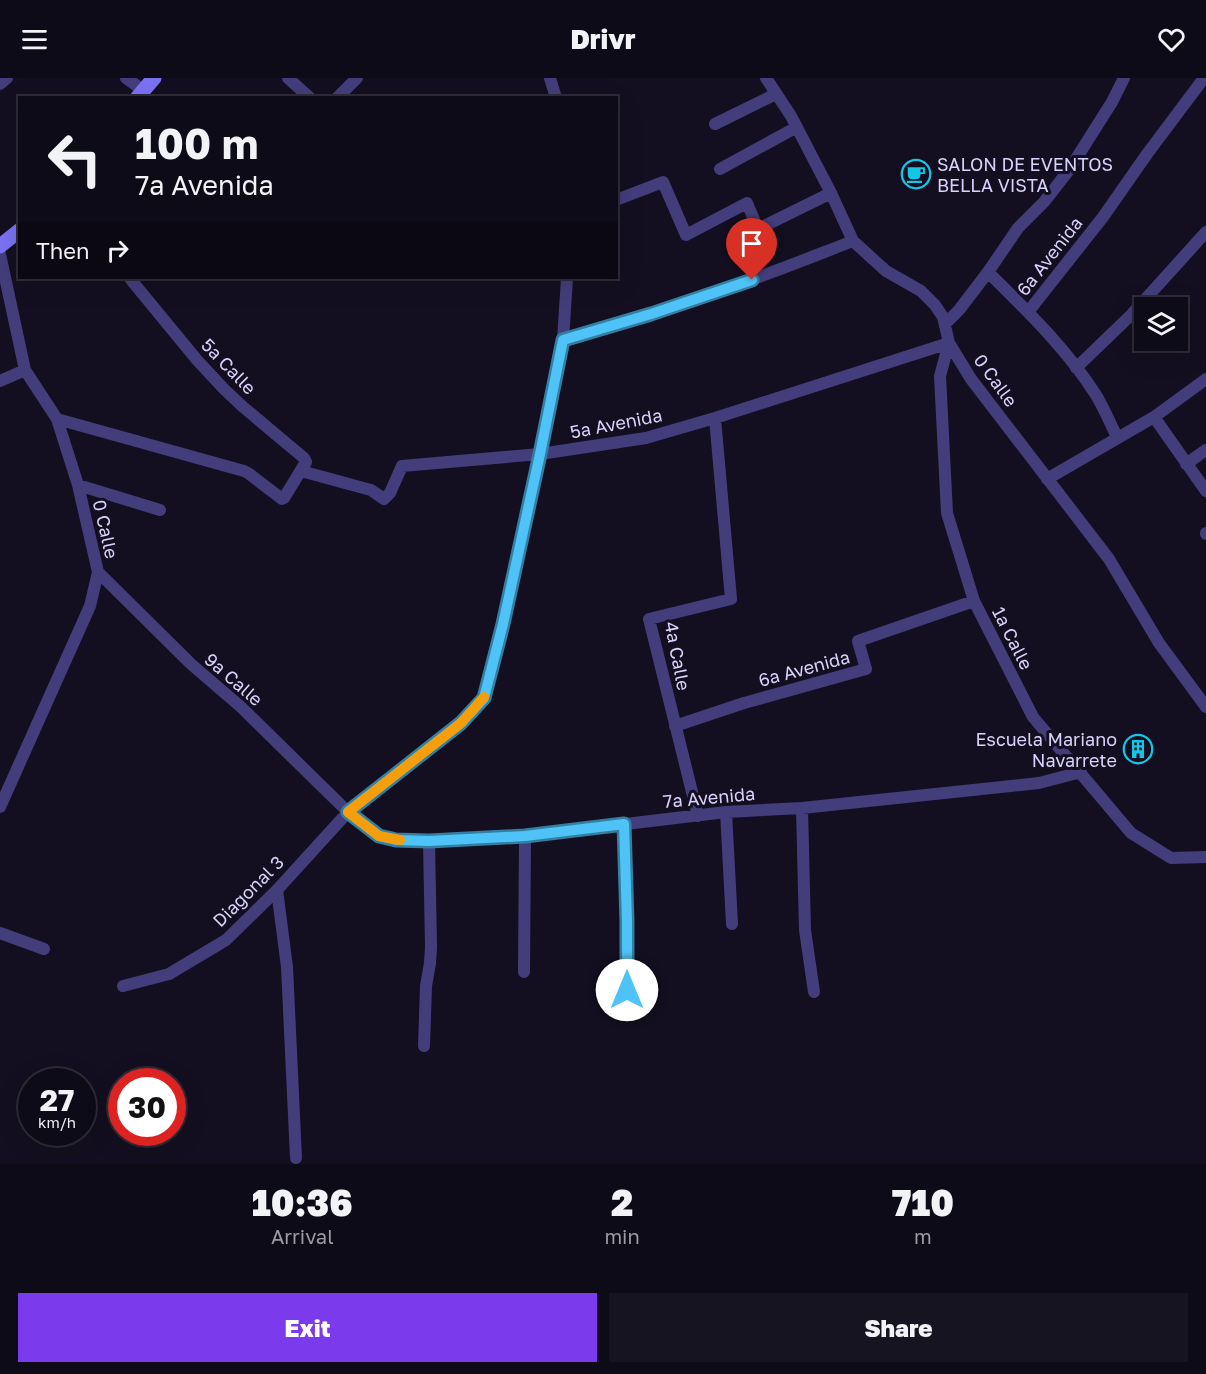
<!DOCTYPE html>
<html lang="en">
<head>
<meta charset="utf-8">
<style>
	body { margin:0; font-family:"Golos Text",sans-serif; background:#171421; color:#f1f3f6; height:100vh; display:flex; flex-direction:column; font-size:22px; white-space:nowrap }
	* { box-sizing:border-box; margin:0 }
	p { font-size:20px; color:#9b9ba2 }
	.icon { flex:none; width:33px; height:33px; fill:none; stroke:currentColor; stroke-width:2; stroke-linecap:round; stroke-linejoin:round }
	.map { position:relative; height:1086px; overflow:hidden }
	.drawer { display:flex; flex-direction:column; background:#0e0b18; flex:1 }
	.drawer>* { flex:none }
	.hud { position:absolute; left:18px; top:18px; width:600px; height:183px; border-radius:0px; box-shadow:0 6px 24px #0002,0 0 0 2px #2e2b37; background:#0e0b18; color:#f1f3f6; overflow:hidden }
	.controls { position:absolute; left:1134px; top:219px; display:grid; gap:12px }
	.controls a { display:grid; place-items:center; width:54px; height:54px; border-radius:0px; background:#0e0b18; box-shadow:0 6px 24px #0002,0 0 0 2px #2e2b37; font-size:30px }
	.speed { position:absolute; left:18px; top:990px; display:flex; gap:12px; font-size:30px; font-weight:700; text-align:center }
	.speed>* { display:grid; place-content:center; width:78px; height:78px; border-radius:50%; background:#0e0b18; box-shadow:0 6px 24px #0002,0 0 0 2px #2e2b37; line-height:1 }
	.speed small { font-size:15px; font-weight:400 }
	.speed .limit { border:9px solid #d22; background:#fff; color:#111 }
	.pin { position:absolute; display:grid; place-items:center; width:51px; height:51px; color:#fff; margin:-62px -26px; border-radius:50% 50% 50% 0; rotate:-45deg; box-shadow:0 0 6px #0007 }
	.pin .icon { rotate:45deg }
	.me { position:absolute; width:66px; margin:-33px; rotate:0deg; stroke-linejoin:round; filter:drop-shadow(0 0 4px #0008) }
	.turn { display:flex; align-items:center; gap:21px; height:126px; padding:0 18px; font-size:27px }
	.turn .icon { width:78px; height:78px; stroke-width:2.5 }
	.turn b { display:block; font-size:42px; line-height:51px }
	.then { display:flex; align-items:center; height:57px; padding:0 18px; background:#0003; gap:12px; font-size:22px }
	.eta { display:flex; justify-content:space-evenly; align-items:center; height:102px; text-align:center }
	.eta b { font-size:36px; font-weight:800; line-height:42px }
	.primary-button { display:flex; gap:12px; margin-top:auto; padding:12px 18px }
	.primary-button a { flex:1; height:69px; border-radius:0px; background:#7c3aed; color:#fff; font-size:24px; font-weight:800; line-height:69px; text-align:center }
	.primary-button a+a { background:#171421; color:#f1f3f6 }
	header { display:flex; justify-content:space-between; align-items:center; height:78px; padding:0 18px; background:#0e0b18; font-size:27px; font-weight:800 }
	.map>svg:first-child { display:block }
</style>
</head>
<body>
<header><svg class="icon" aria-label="menu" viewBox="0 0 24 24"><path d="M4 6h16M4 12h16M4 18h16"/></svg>Drivr<svg class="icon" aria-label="heart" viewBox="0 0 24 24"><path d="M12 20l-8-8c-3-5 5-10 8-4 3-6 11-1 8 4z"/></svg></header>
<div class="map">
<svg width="1206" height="1086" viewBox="0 0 1206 1086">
	<rect width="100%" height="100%" fill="#130f20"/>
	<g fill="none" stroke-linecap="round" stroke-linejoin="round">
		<!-- street -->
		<path stroke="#433e7b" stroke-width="12" d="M126 0 143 12
			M288 0 310 20
			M550 0 556 20
			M766 0 791 38 831 115 853 163 886 193 921 213 935 227 943 239 949 265 971 301 1109 481 1159 565 1206 629
			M0 6 7 0
			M337 20 357 0
			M715 46 776 16
			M720 91 797 49
			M616 122 663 104 686 157 747 125 758 151 831 115
			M0 176 25 292 57 341 78 407 98 494 90 528 0 729
			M988 194C1027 233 1067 271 1096 317 1104 330 1110 345 1117 359
			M1028 234 1103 139 1147 76 1204 0
			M945 246 959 232 988 194 1018 150 1044 124 1069 92 1112 24 1124 0
			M563 262C626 244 689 225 750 202 785 190 819 176 853 163
			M949 265 940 298 947 435 974 523 1033 639 1131 755 1171 780 1206 779
			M1076 290 1131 237 1206 154
			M0 303 25 292
			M1154 339 1206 413
			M57 341 244 393 248 395 282 421 284 420 306 384 304 380 242 328 224 311 197 282 132 203 130 200
			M1186 386 1206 372
			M301 393 371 412 384 421 390 415 402 388 540 376 646 360 715 340 949 265
			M1047 401 1154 339 1206 301
			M78 407 160 432
			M1206 455V456
			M98 494 191 586 241 629 348 734 379 758 396 762 429 763 525 758 726 734 802 730 1039 705 1081 694
			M675 648 744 625 866 591 858 563 974 523
			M802 730 805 852 814 914
			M726 734 732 846
			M698 738 649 541 731 521 715 340
			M624 745 627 845V912
			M277 812 287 889 296 1080
			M0 855 44 871
			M524 894 525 758
			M123 908 169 896 226 862 277 812 348 734 461 645 484 619 503 546 540 376 563 262 567 200
			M424 968 426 908 430 885 431 869 429 763"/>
		<!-- secondary -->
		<path stroke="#7b71f3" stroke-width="15" d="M137 20 154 0
			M0 168 20 152"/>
	</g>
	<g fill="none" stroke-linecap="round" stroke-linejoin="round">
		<!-- route casing -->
		<g stroke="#337fa1" stroke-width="15">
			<path id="route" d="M627 912V844L624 746 525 758 429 763 396 762 379 758 348 734 461 645 484 620 503 546 540 376 563 262 651 236 752 202"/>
		</g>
		<!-- route -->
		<use href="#route" stroke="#4fc3f7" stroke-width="10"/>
		<!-- slow -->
		<path stroke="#f59e0b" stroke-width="10" d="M400 762 379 758 348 734 461 645 484 619"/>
	</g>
	<!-- icons -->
	<defs>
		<g id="cafe-ring" transform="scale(1.5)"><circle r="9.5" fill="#130f20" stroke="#13c6e6" stroke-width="1.5"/><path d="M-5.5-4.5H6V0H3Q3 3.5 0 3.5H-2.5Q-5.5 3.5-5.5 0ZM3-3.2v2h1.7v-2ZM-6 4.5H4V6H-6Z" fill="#13c6e6"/></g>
		<g id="building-ring" transform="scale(1.5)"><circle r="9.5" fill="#130f20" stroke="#13c6e6" stroke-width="1.5"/><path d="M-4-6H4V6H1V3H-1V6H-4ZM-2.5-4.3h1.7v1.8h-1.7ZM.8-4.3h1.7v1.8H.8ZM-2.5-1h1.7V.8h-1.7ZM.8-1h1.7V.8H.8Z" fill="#13c6e6"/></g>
	</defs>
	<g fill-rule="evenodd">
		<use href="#cafe-ring" x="916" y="96"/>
		<use href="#building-ring" x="1138" y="671"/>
	</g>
	<g text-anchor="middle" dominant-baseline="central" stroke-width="6" stroke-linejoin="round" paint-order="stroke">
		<!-- poi labels -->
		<g font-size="18" fill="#d9d2fb" stroke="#130f20" text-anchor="start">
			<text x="937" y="86">SALON DE EVENTOS<tspan x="937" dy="21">BELLA VISTA</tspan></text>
			<text x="1117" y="661" text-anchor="end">Escuela Mariano<tspan x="1117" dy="21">Navarrete</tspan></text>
		</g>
		<!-- street labels -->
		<g font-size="18" fill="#d9d2fb" stroke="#130f20">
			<text transform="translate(1049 178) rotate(-52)">6a Avenida</text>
			<text transform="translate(229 288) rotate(46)">5a Calle</text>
			<text transform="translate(996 302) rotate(54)">0 Calle</text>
			<text transform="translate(616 345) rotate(-11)">5a Avenida</text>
			<text transform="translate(106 451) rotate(77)">0 Calle</text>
			<text transform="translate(1013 560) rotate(63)">1a Calle</text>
			<text transform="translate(678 578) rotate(79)">4a Calle</text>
			<text transform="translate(804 590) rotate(-15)">6a Avenida</text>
			<text transform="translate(234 601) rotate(41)">9a Calle</text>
			<text transform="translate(709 719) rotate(-5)">7a Avenida</text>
			<text transform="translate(248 813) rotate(-45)">Diagonal 3</text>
		</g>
	</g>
</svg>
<div class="controls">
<a><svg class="icon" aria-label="layers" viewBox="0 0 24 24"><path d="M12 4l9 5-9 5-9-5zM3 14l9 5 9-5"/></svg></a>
</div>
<div class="speed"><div>27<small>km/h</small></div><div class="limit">30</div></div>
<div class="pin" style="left:752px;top:202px;background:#d93025"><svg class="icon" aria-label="arrive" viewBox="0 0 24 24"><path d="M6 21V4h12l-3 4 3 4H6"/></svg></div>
<svg class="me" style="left:627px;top:912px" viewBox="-20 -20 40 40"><circle r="19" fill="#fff"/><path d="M0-13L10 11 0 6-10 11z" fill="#4fc3f7"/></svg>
<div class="hud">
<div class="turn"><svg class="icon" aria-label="left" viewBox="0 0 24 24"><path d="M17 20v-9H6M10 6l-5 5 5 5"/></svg><div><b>100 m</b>7a Avenida</div></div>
<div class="then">Then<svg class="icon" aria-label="right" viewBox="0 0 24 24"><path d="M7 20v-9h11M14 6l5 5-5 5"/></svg></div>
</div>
</div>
<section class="drawer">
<div class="eta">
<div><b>10:36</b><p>Arrival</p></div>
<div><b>2</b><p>min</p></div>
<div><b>710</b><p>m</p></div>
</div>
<div class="primary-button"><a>Exit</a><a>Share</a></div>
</section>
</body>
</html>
